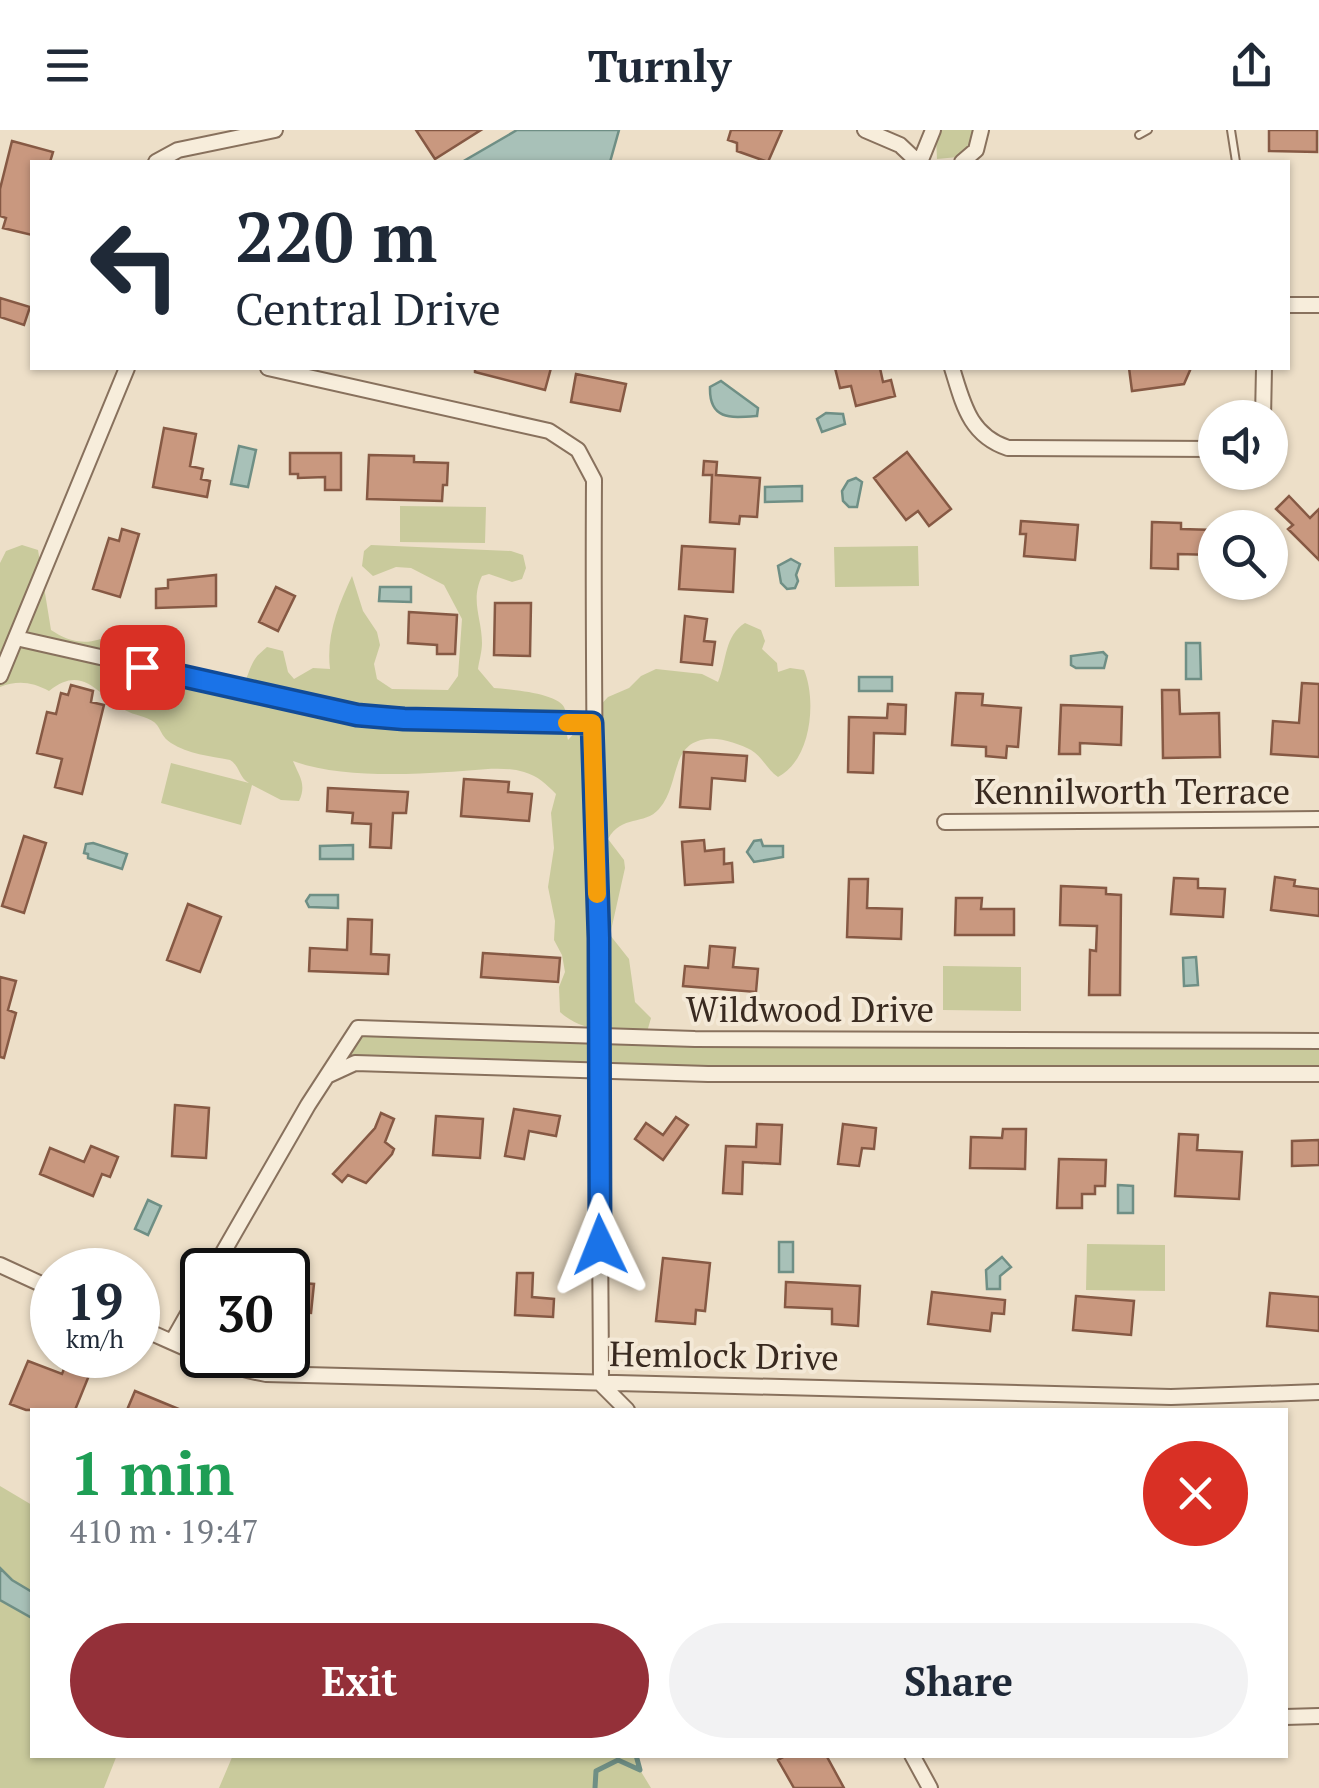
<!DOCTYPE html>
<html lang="en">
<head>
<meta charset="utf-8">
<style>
	body { margin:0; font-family:"PT Serif",serif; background:#f2f2f3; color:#1f2937; height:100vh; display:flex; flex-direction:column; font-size:38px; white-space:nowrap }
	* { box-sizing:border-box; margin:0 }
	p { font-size:32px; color:#747a83 }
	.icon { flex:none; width:55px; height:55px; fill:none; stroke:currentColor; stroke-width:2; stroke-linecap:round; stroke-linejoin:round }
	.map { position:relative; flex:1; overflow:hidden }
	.sheet { position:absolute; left:30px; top:1278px; width:1258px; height:350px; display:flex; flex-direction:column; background:#fff; border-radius:0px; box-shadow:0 2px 8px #0004 }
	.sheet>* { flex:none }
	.guide { position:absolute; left:30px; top:30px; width:1260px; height:210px; border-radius:0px; box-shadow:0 2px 8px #0004; background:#fff; color:#1f2937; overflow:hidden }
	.fabs { position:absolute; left:1198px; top:270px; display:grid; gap:20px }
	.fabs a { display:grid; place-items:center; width:90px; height:90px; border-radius:50%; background:#fff; box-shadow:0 2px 8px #0004; font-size:50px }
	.speed { position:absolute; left:30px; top:1118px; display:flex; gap:20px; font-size:50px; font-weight:700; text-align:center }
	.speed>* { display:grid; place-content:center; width:130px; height:130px; border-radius:50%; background:#fff; box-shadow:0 2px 8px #0004; line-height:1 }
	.speed small { font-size:25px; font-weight:400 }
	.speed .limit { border:5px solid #111; border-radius:15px; background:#fff; color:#111 }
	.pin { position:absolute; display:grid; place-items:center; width:85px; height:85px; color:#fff; margin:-42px; border-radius:20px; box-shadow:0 5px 15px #0006 }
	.me { position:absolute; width:110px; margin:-55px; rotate:358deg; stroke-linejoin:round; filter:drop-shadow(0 0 8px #0008) }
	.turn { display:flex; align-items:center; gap:35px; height:210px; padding:0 40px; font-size:45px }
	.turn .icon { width:130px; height:130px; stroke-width:2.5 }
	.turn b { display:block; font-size:70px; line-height:85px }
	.round { display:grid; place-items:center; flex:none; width:105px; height:105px; border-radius:52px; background:#f2f2f3 }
	.overview { display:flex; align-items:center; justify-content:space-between; height:170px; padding:0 40px }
	h1 { font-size:60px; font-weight:700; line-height:75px; color:#1e9e55 }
	.cta { display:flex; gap:20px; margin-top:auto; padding:20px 40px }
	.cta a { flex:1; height:115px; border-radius:60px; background:#943039; color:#fff; font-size:40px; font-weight:700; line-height:115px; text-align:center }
	.cta a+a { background:#f2f2f3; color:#1f2937 }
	header { display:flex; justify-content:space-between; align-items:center; height:130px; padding:0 40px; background:#fff; font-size:45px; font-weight:700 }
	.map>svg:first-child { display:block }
</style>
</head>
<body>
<header><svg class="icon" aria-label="menu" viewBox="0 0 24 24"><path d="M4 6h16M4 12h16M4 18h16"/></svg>Turnly<svg class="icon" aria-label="share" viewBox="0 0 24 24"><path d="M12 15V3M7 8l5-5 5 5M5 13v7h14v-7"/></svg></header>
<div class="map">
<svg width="1319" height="1658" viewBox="0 0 1319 1658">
	<rect width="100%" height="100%" fill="#eddfc8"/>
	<!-- green -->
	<path fill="#c9ca9c" d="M940 0H977L976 12 958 27 937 29 936 9Z
		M400 376 486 377 485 413 400 412Z
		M22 415 38 420 51 500C70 513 92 517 111 503L124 512 165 515 172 524 170 530 159 531 167 540 233 565C248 556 246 543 255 529 258 524 263 521 267 517L283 521 288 542 294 549 313 538 330 539C326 506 338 476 352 446L363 481 377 502 380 515 374 534 377 549 392 559 448 560 458 546 462 489 444 455 411 438 396 437 373 446 362 436 364 421 371 415 511 421 523 425 526 438 522 449 512 452 489 444 482 446C470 471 482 488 482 513 482 522 479 531 478 539L494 558C509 559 557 563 564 577 569 587 565 600 568 610L608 567 629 558 641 546 656 539 702 544 718 552C727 531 724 506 745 493L761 500 765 511 762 519 777 533 778 542 790 538 804 540C817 571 811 630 778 647 767 640 763 627 751 620 740 614 720 607 707 609 669 613 681 654 659 679 644 696 622 684 608 709L624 730 625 738 610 805 629 829 635 872 651 888 647 902C617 901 584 904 560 882L559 857 565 842 562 825 554 810 555 791 548 757 554 718 551 683 556 664C546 654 538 646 524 642 501 635 472 641 447 642 401 645 336 647 293 631 299 646 307 654 299 671L281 670 252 655 241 695 161 673 171 633 249 653C239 648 240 636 230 630 210 626 188 624 171 613 162 607 162 602 157 595 151 587 137 586 129 582 98 568 85 532 49 561 32 552 18 550 0 557V433L6 421Z
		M918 416 919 456 835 457 834 417Z
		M943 836 1021 837V881L943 880Z
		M358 898 1319 911V944H708L355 933 328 945Z
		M1087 1114 1165 1115V1161L1086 1160Z
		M0 1356 32 1375V1462L12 1450 0 1438Z
		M0 1470 32 1488V1625H117L104 1658H0Z
		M233 1625H636L640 1640 651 1658H219Z"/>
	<!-- water -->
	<path fill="#a8c1b8" stroke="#6f8f85" stroke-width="2.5" d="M517 0H619L610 32H462Z
		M721 251 758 278 757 286C730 288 709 290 710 257Z
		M826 283 843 284 845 294 822 302 817 289Z
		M239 316 256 320 248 357 231 354Z
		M856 348 862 352 857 377H849L843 371 842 361 848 351Z
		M802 356V371L765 372V357Z
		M791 429 800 434 796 445 798 451 795 458 787 459 781 453 778 436Z
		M380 457H411V472L379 471Z
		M1186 513H1200L1201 549H1186Z
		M1103 522 1107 526 1104 538H1076L1071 535V526Z
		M859 547H892V561H859Z
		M761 710 763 716H783V727L754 732 747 722 754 711Z
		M93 713 127 724 122 739 88 728V724L84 723 86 714Z
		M353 715V729H320V716Z
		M310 765H338V778L309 777 306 771Z
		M1196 827 1198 855 1184 856 1183 828Z
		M1118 1055 1133 1056V1083H1118Z
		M148 1070 161 1076 148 1105 135 1099Z
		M779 1112H793V1142H779Z
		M1002 1127 1011 1137 1000 1146V1159H987L986 1140Z
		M0 1438 12 1450 32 1462V1488L0 1470Z"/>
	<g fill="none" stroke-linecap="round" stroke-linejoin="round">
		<!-- stream -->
		<path stroke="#6f8f85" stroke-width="5" d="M595 1658 596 1641 618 1630 640 1640 636 1625"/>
	</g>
	<!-- building -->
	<path fill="#c9987f" stroke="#865944" stroke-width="2.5" d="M416 0H481L435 29Z
		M731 0H782L768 32 737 21V13L728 10Z
		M1269 0H1317V22L1269 21Z
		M12 11 53 22 50 32H32V105L3 98 6 88 0 86V59Z
		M0 168 30 177 24 195 0 187Z
		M475 238H551L545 260 475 242Z
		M835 238H880L883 252 891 250 895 266 856 276 851 256 840 258Z
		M1129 238H1191L1184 254 1132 261Z
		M576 244 626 254 620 281 571 272Z
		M164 298 196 304 190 336 203 339 201 349 210 351 207 367 153 357Z
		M907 322 951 379 929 396 918 381 906 390 874 348Z
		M290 323H341V360H325V347L298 348V344H290Z
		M369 325 414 326V332L448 333 447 355H443L442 371 367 369Z
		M704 331 717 332 716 345 760 348 757 387 740 386 739 394 710 392 712 345H703Z
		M1289 366 1310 388 1319 379V430L1288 399 1293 395 1276 379Z
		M1021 391 1078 395 1075 430 1024 426 1026 404H1020Z
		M1152 392 1181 393V399L1215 400V425L1178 424V439L1151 438Z
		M122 399 139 404 120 467 93 459 109 408 119 411Z
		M682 416 735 419 733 462 679 459Z
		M216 445V476L156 478V459L168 458V450Z
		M276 457 295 466 278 501 259 492Z
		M495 473H531L530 526 494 525Z
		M409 482 457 485 455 524H437V515L408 513Z
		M685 486 707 489 704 511 715 512 712 535 681 532Z
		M1302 553 1319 554V627L1271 624 1273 591 1299 593Z
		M71 555 93 561 91 572 104 575 82 664 55 657 62 629 37 623 47 582 56 584 61 563 68 565Z
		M1162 560H1179L1180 584 1219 583 1220 627 1163 628Z
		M956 563 983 564 982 575 1021 578 1018 617 1007 616 1006 628 986 626V617L952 615Z
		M888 574 906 575 905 604 874 603 873 643 848 642 849 587 887 588Z
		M1061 575 1122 577 1121 615 1080 613V624H1059Z
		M684 622 747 626 745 651 712 648 710 679 680 677Z
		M464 649 509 652 508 662 532 664 529 691 461 686Z
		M328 658 408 662 406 683H393L391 718 370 717 371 694 352 693 353 683 327 681Z
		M24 706 46 713 24 783 2 776Z
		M704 710 705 721 724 719V734L732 733 733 752 685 755 682 712Z
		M1275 747 1295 750 1294 756 1319 759V786L1271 780Z
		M1174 748 1198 749V758L1225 759 1223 787 1171 784Z
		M849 749H868L867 778 902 779 901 809 847 807Z
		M1061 756 1106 758V764L1121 765 1120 865H1089L1090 820 1096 821 1097 796 1060 795Z
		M956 768H982L981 779H1014V805H955Z
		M188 774 221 787 200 842 167 830Z
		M348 789 372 790 371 824 389 825 388 844 309 841 310 818 347 820Z
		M710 816 735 818 733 837 758 839 756 862 683 856 685 836 708 838Z
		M483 823 560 828 558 852 481 847Z
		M0 847 16 851 8 880 16 883 4 928 0 927Z
		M175 975 209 978 206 1028 172 1026Z
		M514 979 560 986 556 1006 529 1001 524 1029 505 1026Z
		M381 983 394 989 385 1012 394 1019 392 1024 366 1053 348 1045 342 1052 333 1044 375 998Z
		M436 986 483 989 480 1028 433 1025Z
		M676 987 688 995 663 1030 635 1009 646 993 663 1005Z
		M757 994 782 995 780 1034 743 1032 742 1064 723 1063 726 1016 756 1017Z
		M843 994 876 998 874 1019 862 1018 859 1036 838 1034Z
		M1003 999H1026L1025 1039 970 1038 971 1007 1002 1008Z
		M1179 1004 1198 1005 1197 1020 1242 1022 1239 1069 1175 1066Z
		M1319 1010V1035L1292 1036V1011Z
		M91 1016 118 1027 110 1047 102 1044 93 1066 40 1044 50 1018 84 1032Z
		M1059 1029 1106 1030 1105 1056H1095V1064H1082V1078H1057Z
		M663 1128 710 1133 705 1181 696 1180 695 1194 656 1191Z
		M517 1143H533L532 1167 554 1169 553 1187 515 1185Z
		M288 1152 314 1154 311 1183 288 1181Z
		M786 1152 860 1156 858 1196 832 1194V1179L785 1177Z
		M932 1162 1005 1170 1004 1184 992 1183 990 1201 928 1194Z
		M1270 1163 1319 1167V1201L1267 1196Z
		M1076 1166 1134 1171 1131 1205 1073 1200Z
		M28 1231 62 1244 66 1234 90 1243 75 1280H26L10 1274Z
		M135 1261 181 1280H127Z
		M787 1625H826L844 1658H794L778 1630Z"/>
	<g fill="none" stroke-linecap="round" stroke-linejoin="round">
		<!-- service casing -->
		<g stroke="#88715d" stroke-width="10">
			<path id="service" d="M1231 0 1236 32
				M1139 5 1148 0"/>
		</g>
		<!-- minor casing -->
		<g stroke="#88715d" stroke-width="18">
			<path id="minor" d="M865 0 900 15 918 32
				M156 32 178 20 275 0
				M920 32 933 0
				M962 32 976 20 981 0
				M1288 175H1319
				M268 238 549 301 578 320 594 350C592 651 600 952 601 1254L627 1280
				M952 238C963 273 969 305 1008 318L1215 319
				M1263 288 1264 238
				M16 508 357 585 404 589 593 593
				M0 546 127 238
				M945 692 1319 689
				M329 945 355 933 708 944H1319
				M0 1135 52 1159
				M213 1140 308 975 358 898 695 909 1319 911
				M138 1197C180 1215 219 1236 266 1244L1171 1267 1319 1262
				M172 1212 202 1159
				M1285 1587 1319 1586
				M912 1625 930 1658"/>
		</g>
		<!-- service -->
		<use href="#service" stroke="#f7eddb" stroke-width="6"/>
		<!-- minor -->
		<use href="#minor" stroke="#f7eddb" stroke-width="14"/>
	</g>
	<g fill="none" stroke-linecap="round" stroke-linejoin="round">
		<!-- route casing -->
		<g stroke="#114b97" stroke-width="25">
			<path id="route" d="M142 537 357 585 404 589 592 593 599 808 600 1115"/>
		</g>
		<!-- route -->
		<use href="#route" stroke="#1a73e8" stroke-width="18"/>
		<!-- slow -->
		<path stroke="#f59e0b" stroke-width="18" d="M567 593H592L597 764"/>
	</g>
	<g text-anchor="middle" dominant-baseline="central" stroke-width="8" stroke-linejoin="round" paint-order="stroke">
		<!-- street labels -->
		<g font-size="35" fill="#392a20" stroke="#f4e9d7">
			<text x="1132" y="661">Kennilworth Terrace</text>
			<text x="810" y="879">Wildwood Drive</text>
			<text transform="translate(724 1225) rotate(1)">Hemlock Drive</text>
		</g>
	</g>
</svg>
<div class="fabs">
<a><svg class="icon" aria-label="sound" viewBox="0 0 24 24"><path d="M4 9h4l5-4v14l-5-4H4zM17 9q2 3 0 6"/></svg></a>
<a><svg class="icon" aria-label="search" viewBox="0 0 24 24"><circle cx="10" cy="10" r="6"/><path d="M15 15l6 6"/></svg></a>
</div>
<div class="speed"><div>19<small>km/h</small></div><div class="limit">30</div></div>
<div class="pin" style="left:142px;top:537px;background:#d93025"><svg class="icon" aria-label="arrive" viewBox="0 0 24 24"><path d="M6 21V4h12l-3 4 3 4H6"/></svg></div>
<svg class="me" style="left:600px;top:1115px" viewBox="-20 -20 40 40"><path d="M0-17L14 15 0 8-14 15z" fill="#1a73e8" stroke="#fff" stroke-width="4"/></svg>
<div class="guide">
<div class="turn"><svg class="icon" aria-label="left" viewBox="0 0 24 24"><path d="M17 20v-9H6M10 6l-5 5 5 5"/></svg><div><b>220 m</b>Central Drive</div></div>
</div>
<section class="sheet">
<div class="overview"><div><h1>1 min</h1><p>410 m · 19:47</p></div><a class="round" style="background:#d93025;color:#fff"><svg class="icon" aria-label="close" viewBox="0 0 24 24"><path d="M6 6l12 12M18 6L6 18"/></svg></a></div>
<div class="cta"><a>Exit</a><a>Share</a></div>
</section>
</div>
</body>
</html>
